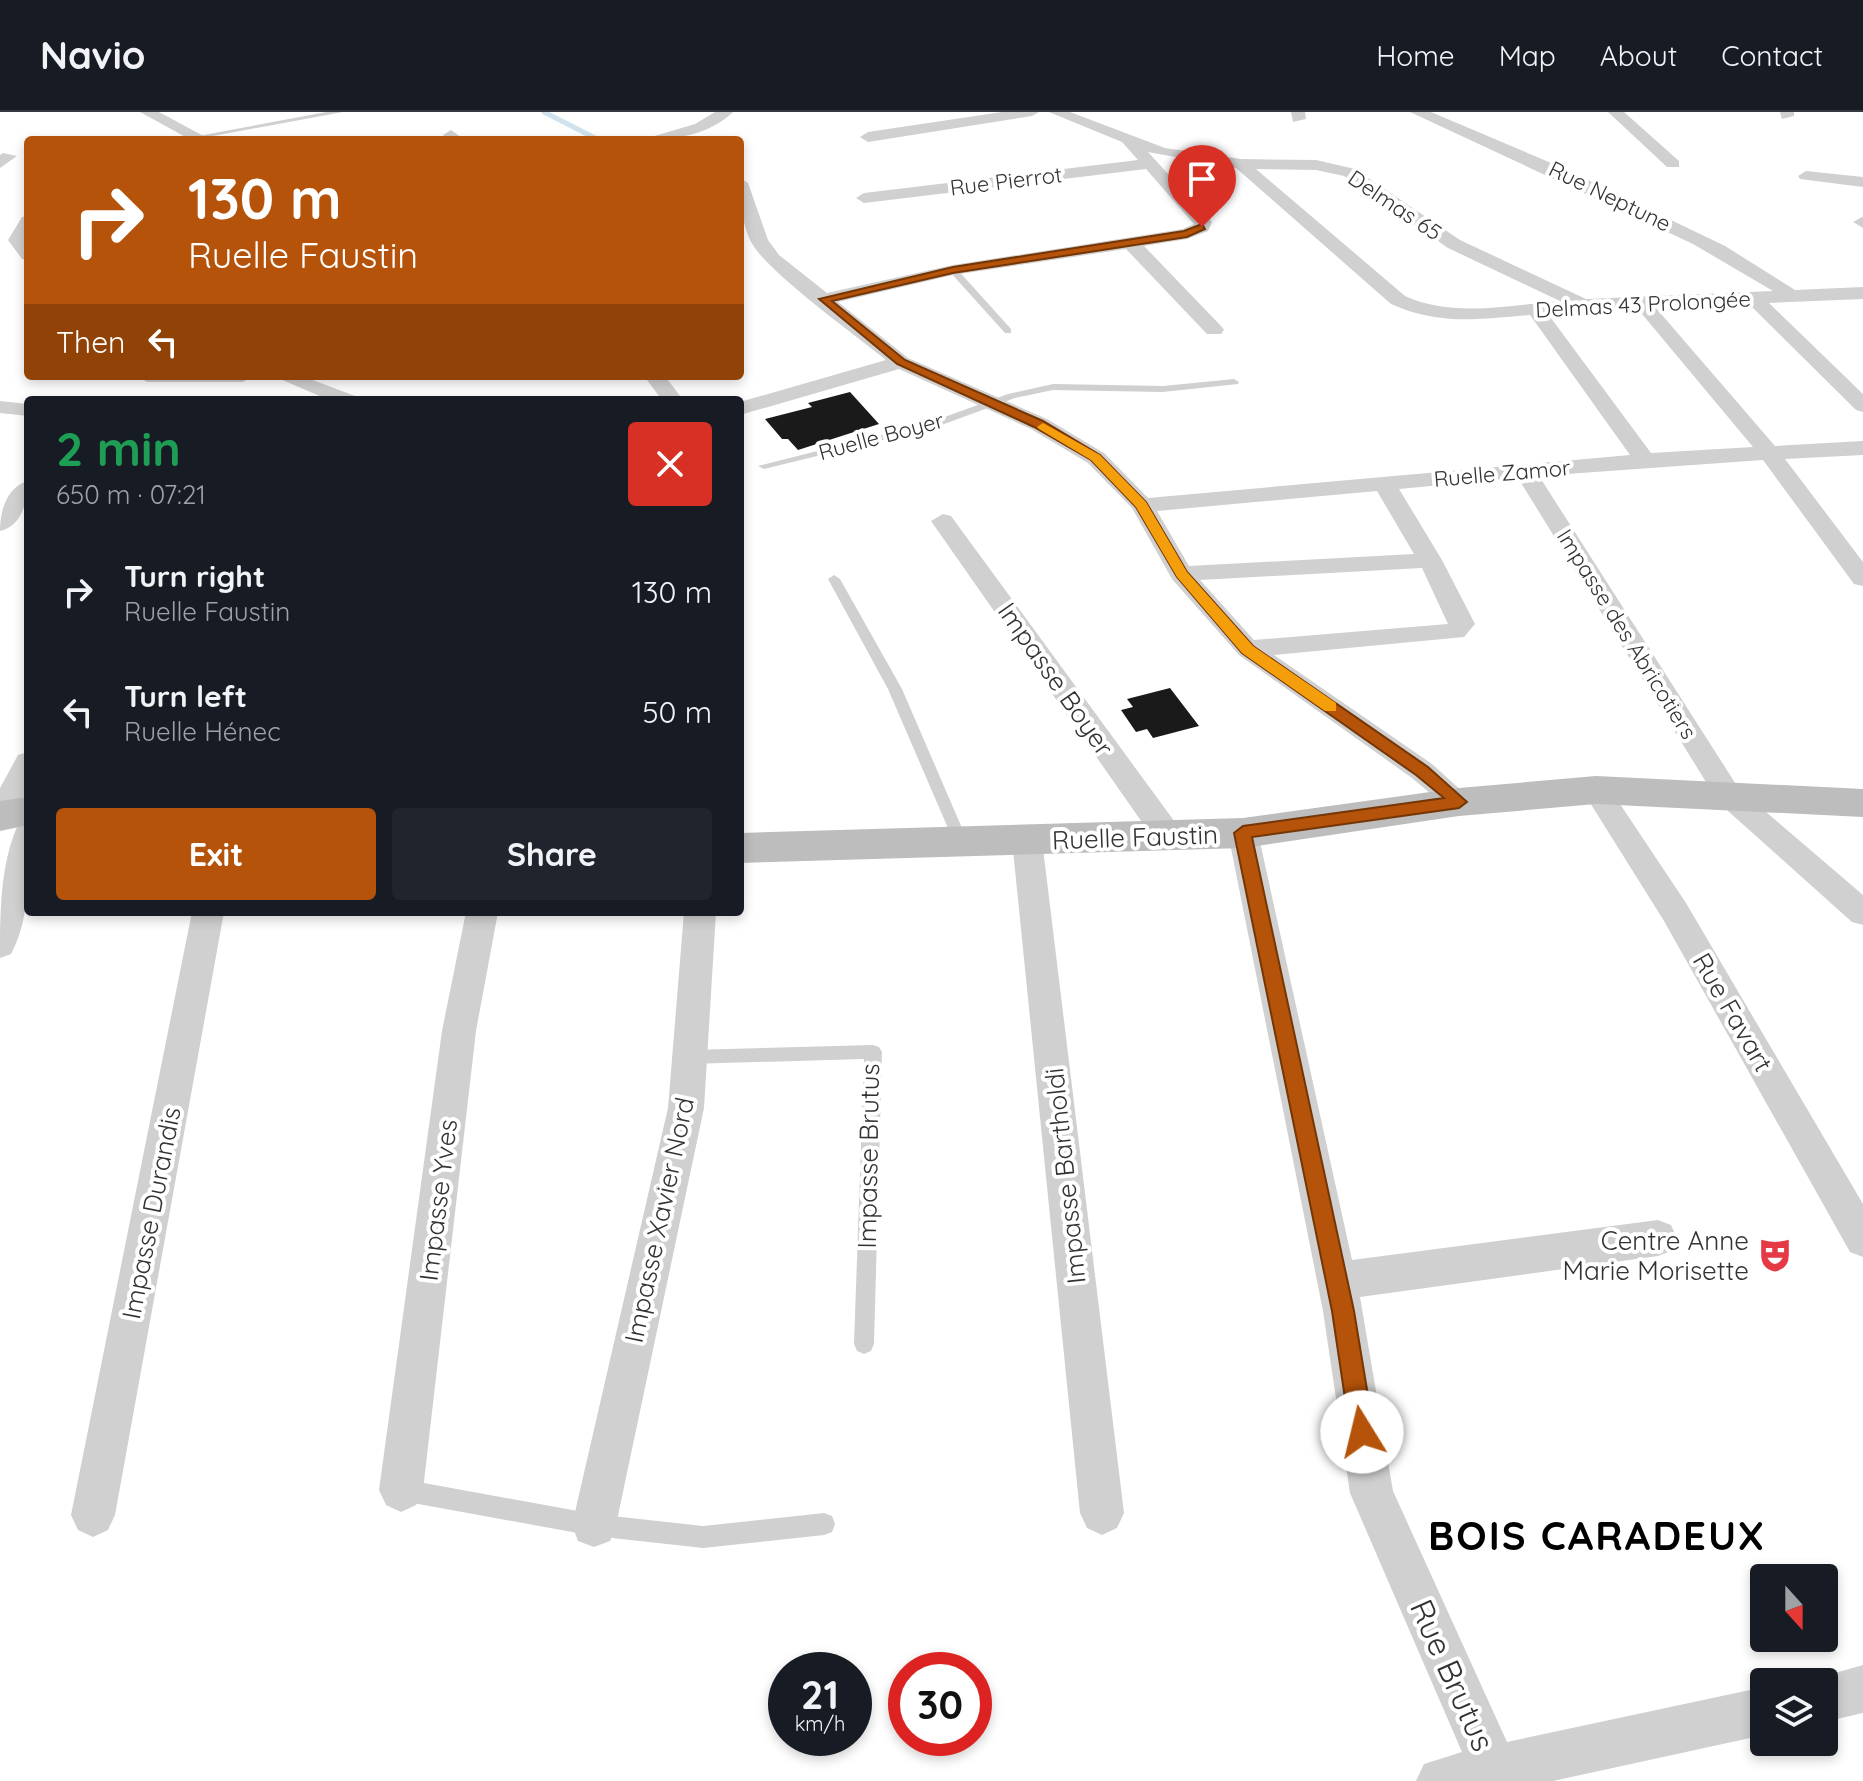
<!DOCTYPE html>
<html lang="en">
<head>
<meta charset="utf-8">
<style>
	body { margin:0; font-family:Quicksand,sans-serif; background:#20242c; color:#f1f3f6; height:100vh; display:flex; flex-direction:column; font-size:30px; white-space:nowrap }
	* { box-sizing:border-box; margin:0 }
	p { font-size:26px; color:#9ea1a6 }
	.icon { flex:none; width:44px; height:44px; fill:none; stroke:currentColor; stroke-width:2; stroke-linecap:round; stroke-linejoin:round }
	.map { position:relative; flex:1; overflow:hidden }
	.side { position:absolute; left:24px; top:284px; width:720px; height:520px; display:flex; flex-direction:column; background:#171b24; border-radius:8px; box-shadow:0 4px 12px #0003 }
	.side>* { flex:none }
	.banner { position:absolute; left:24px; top:24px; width:720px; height:244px; border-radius:8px; box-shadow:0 4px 12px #0003; background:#b45309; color:#fff; overflow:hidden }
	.needle { width:52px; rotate:159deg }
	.tools { position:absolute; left:1750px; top:1452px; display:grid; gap:16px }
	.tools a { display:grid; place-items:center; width:88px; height:88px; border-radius:8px; background:#171b24; box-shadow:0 4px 12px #0003; font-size:40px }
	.speed { position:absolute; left:768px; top:1540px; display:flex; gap:16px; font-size:40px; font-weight:700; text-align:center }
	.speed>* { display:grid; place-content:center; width:104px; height:104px; border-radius:50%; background:#171b24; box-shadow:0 4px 12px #0003; line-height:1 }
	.speed small { font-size:20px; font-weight:400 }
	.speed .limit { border:12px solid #d22; background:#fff; color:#111 }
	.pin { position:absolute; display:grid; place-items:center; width:68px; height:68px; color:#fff; margin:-82px -34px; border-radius:50% 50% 50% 0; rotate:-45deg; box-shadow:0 0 8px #0007 }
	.pin .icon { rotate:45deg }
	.me { position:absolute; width:88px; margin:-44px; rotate:351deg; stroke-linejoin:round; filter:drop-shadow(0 0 6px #0008) }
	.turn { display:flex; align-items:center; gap:28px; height:168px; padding:0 32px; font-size:36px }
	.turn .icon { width:104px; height:104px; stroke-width:2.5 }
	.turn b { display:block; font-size:56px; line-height:68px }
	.then { display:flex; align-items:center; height:76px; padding:0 32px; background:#0003; gap:16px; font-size:30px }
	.round { display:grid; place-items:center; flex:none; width:84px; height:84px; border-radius:8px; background:#20242c }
	.headline { display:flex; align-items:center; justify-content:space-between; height:136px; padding:0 32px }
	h1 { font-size:48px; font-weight:800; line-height:60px; color:#1e9e55 }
	.cta { display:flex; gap:16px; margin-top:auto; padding:16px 32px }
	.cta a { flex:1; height:92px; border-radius:8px; background:#b45309; color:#fff; font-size:32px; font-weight:800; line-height:92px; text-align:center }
	.cta a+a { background:#20242c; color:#f1f3f6 }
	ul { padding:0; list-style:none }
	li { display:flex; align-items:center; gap:24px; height:120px; padding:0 32px }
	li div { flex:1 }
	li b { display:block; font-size:30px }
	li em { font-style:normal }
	header { display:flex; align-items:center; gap:48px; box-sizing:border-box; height:112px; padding:0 40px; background:#171b24; border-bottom:2px solid #363941 }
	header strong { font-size:38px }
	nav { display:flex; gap:44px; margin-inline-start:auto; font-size:28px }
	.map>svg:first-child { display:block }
</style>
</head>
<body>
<header>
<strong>Navio</strong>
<nav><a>Home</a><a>Map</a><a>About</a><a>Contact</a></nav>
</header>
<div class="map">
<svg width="1863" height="1669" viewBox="0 0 1863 1669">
	<rect width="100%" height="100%" fill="#fff"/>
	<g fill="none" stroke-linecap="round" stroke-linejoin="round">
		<!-- stream -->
		<path stroke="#cfe2ee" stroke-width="5" d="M544 0 599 28"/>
	</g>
	<!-- building -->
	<path fill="#1a1a1a" d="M850 280 879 312 798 338 788 327H782L765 307 812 295 808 291Z
		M1170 576 1199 614 1153 626 1147 617 1136 620 1121 598 1133 595 1127 587Z"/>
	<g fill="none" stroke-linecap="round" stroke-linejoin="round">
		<!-- lane -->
		<path fill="#d0d0d0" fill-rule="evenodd" d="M326 0H343L197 27 193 25Z
			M950 156H956L1011 217V221H1005L950 160Z
			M1234 267 1239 270 1238 272 1163 280 1053 278 1015 286 936 315 764 357 758 354 928 311 1008 282 1053 272 1163 274Z
			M834 463 840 467 902 577 968 730 966 734 961 735 954 730 888 577 828 467Z
			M873 933 879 935 882 940 874 1232 871 1239 864 1242 857 1239 854 1232 864 947 689 952 683 950 680 945 683 940 689 938Z
			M402 1367 594 1402 703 1414 824 1401 832 1404 835 1412 832 1420 824 1423 703 1436 594 1424 402 1389 394 1386 391 1378 394 1370Z"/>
		<!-- street -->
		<path fill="#d0d0d0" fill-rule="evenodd" d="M140 0H159L211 28H191Z
			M715 0H733C710 23 673 28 641 28L695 12Z
			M1002 0H1039L1032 4 868 30 860 25 868 20Z
			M1049 0H1070L1165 36 1241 47 1316 48 1355 57 1460 128 1586 187 1773 179 1693 132 1410 0H1431L1563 56 1725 134 1795 178 1863 175V187L1769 191 1863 282V300L1856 298 1749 192 1656 196 1775 334 1863 329V343L1785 347 1863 450V474L1854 472 1763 348 1539 364 1739 677 1863 783V813L1852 810 1719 691 1518 366 1399 377 1442 448 1475 512 1464 525 1274 543 1432 652 1474 690 1469 697 1459 700 1449 697 1412 666 1239 543 1172 467 1132 396 1088 351 1031 317 899 257 740 303V290L886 248C856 223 764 158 750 128 741 107 740 88 740 66L748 71 768 128 779 143 827 181 953 153 1183 117 1194 112 1146 57 864 91 856 86 864 81 1138 48 1122 30ZM1148 40 1236 56 1391 192C1440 214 1479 207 1530 203L1630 343 1148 386 1104 341 1047 307 908 246 838 190 953 163 1126 137 1207 222H1221L1224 218 1221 214 1144 134 1187 127 1208 119 1212 110ZM1256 57 1316 58 1344 64 1448 136 1560 189C1509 193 1453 206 1405 184ZM1637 196 1753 335 1651 341 1548 202ZM1377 379 1414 442 1189 454 1157 399ZM1422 456 1448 512 1254 528 1200 468Z
			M1291 0H1305L1306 7 1293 10Z
			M1608 0H1624L1679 49V55H1667Z
			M1780 0H1794V4L1782 7Z
			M451 18 465 28H448L443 23Z
			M3 41 17 44 0 56V43Z
			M1806 59 1863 65V75L1800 67 1798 64Z
			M28 104V148L22 147 8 128 22 105Z
			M1862 105H1863V116L1853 110Z
			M137 264H253L243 270H147Z
			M273 264H302L355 284 358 288H329Z
			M644 264H665L683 288H662Z
			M0 289 28 292V304L0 301Z
			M28 369C28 389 22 414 0 419 0 400 6 375 28 369Z
			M943 402 951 404 1180 717 1184 725 1180 733 1169 736 1158 733 931 409Z
			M28 640V677L10 710 0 714V676L18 643Z
			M1596 668 1606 671 1686 791 1863 1092V1145L1850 1140 1664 809 1582 678 1586 671Z
			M1243 710 1253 713 1258 721 1352 1148 1658 1108 1671 1113 1677 1126 1671 1139 1658 1144 1360 1185 1393 1379 1507 1630 1764 1575V1623L1553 1669H1416L1424 1652 1462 1640 1350 1381 1323 1199 1228 721 1233 713Z
			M28 712C28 755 32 803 11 842L0 846C0 803 0 754 17 715Z
			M1027 717 1038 720 1042 728 1124 1401 1117 1416 1102 1423 1087 1416 1080 1401 1012 728 1016 720Z
			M192 800H224L115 1403 108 1418 93 1425 78 1418 71 1403Z
			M466 800H498L476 919 423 1378 416 1393 401 1400 386 1393 379 1378 442 919Z
			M684 800H716L704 996 616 1413 610 1429 594 1435 578 1429 572 1413 668 996Z
			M1863 1553V1601L1824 1610V1570L1807 1569Z"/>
		<!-- secondary -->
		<path fill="#bdbdbd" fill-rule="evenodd" d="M1596 664 1863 677V705L1596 692 1459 704 1243 736 740 751V721L1243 706 1459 676Z
			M28 685V713L0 719V689Z"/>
	</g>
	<!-- route -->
	<path fill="#b45309" stroke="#753606" stroke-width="2" d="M1202 112 1205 117 1187 125 953 161 832 189 905 248 1043 309 1100 343 1146 390 1187 460 1253 534 1428 655 1467 690 1459 696 1252 725 1354 1199 1374 1320 1371 1328 1362 1332 1354 1328 1350 1320 1332 1199 1234 721 1243 714 1444 686 1416 663 1242 541 1177 465 1136 395 1091 348 1034 315 897 252 819 187 953 155 1184 119Z"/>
	<!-- slow -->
	<path fill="#f59e0b" d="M1043 311 1100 343 1146 390 1187 460 1253 534 1336 591V599H1325L1242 541 1177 465 1136 395 1091 348 1039 317 1037 315Z"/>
	<!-- icons -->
	<defs>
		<g id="theatre-bare" transform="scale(2.76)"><path d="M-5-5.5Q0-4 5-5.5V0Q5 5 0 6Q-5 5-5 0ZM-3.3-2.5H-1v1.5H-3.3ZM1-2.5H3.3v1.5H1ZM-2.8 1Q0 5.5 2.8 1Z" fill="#e63946" stroke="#fff" stroke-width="2.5" paint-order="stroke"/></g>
	</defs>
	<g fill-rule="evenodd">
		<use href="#theatre-bare" x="1775" y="1143"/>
	</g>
	<g text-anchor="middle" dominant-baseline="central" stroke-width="8" stroke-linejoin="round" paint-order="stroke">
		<!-- far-street labels -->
		<g font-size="22" fill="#333" stroke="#fff">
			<text transform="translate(1006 69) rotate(-7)">Rue Pierrot</text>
			<text transform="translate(1610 84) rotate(26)">Rue Neptune</text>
			<text transform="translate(1395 93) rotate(34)">Delmas 65</text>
			<text transform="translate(1643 192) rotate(-3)">Delmas 43 Prolongée</text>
			<text transform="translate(881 324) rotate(-15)">Ruelle Boyer</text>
			<text transform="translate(1502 361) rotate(-5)">Ruelle Zamor</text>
			<text transform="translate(1627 522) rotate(58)">Impasse des Abricotiers</text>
		</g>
		<!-- street labels -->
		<g font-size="26" fill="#333" stroke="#fff">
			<text transform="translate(1056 567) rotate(55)">Impasse Boyer</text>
			<text transform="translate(1135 725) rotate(-2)">Ruelle Faustin</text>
			<text transform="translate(1733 900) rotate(60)">Rue Favart</text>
			<text transform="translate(868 1044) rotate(-89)">Impasse Brutus</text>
			<text transform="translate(1065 1064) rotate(-96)">Impasse Bartholdi</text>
			<text transform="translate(438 1088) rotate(-83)">Impasse Yves</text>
			<text transform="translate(151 1101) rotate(-79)">Impasse Durandis</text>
			<text transform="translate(659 1108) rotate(-78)">Impasse Xavier Nord</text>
		</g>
		<!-- poi labels -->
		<g font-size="26" fill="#333" stroke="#fff" text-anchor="end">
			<text x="1749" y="1128">Centre Anne<tspan x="1749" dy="30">Marie Morisette</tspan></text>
		</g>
		<!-- near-street labels -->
		<g font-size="32" fill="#333" stroke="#fff">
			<text transform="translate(1453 1563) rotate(66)">Rue Brutus</text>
		</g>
		<!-- near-district labels -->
		<g font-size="40" font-weight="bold" letter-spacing="2" fill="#000" stroke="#fff">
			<text x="1597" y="1423">BOIS CARADEUX</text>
		</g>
	</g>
</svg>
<div class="tools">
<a><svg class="needle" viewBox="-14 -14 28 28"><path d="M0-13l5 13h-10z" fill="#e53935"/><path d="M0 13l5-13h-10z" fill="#9ea1a6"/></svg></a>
<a><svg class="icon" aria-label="layers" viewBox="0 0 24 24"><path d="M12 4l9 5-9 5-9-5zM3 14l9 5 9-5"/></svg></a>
</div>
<div class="speed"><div>21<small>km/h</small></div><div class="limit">30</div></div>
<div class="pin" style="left:1202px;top:115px;background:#d93025"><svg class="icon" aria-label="arrive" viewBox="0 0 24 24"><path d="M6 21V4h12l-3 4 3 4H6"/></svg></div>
<svg class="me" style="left:1362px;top:1320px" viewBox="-20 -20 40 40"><circle r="19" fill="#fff"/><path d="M0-13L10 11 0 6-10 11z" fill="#b45309"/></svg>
<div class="banner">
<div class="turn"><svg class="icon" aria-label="right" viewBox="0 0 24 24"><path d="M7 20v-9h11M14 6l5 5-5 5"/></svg><div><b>130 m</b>Ruelle Faustin</div></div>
<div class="then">Then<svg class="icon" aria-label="left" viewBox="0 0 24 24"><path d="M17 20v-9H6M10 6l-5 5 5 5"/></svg></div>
</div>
<section class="side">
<div class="headline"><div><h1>2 min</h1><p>650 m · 07:21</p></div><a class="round" style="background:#d93025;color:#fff"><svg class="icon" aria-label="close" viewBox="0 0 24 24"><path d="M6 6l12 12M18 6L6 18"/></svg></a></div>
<ul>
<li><svg class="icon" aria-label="right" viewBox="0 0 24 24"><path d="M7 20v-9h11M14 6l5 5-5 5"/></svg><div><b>Turn right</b><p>Ruelle Faustin</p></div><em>130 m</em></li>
<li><svg class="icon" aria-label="left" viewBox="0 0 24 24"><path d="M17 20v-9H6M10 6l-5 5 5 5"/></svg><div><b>Turn left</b><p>Ruelle Hénec</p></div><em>50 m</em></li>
</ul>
<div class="cta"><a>Exit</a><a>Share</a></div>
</section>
</div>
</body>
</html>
